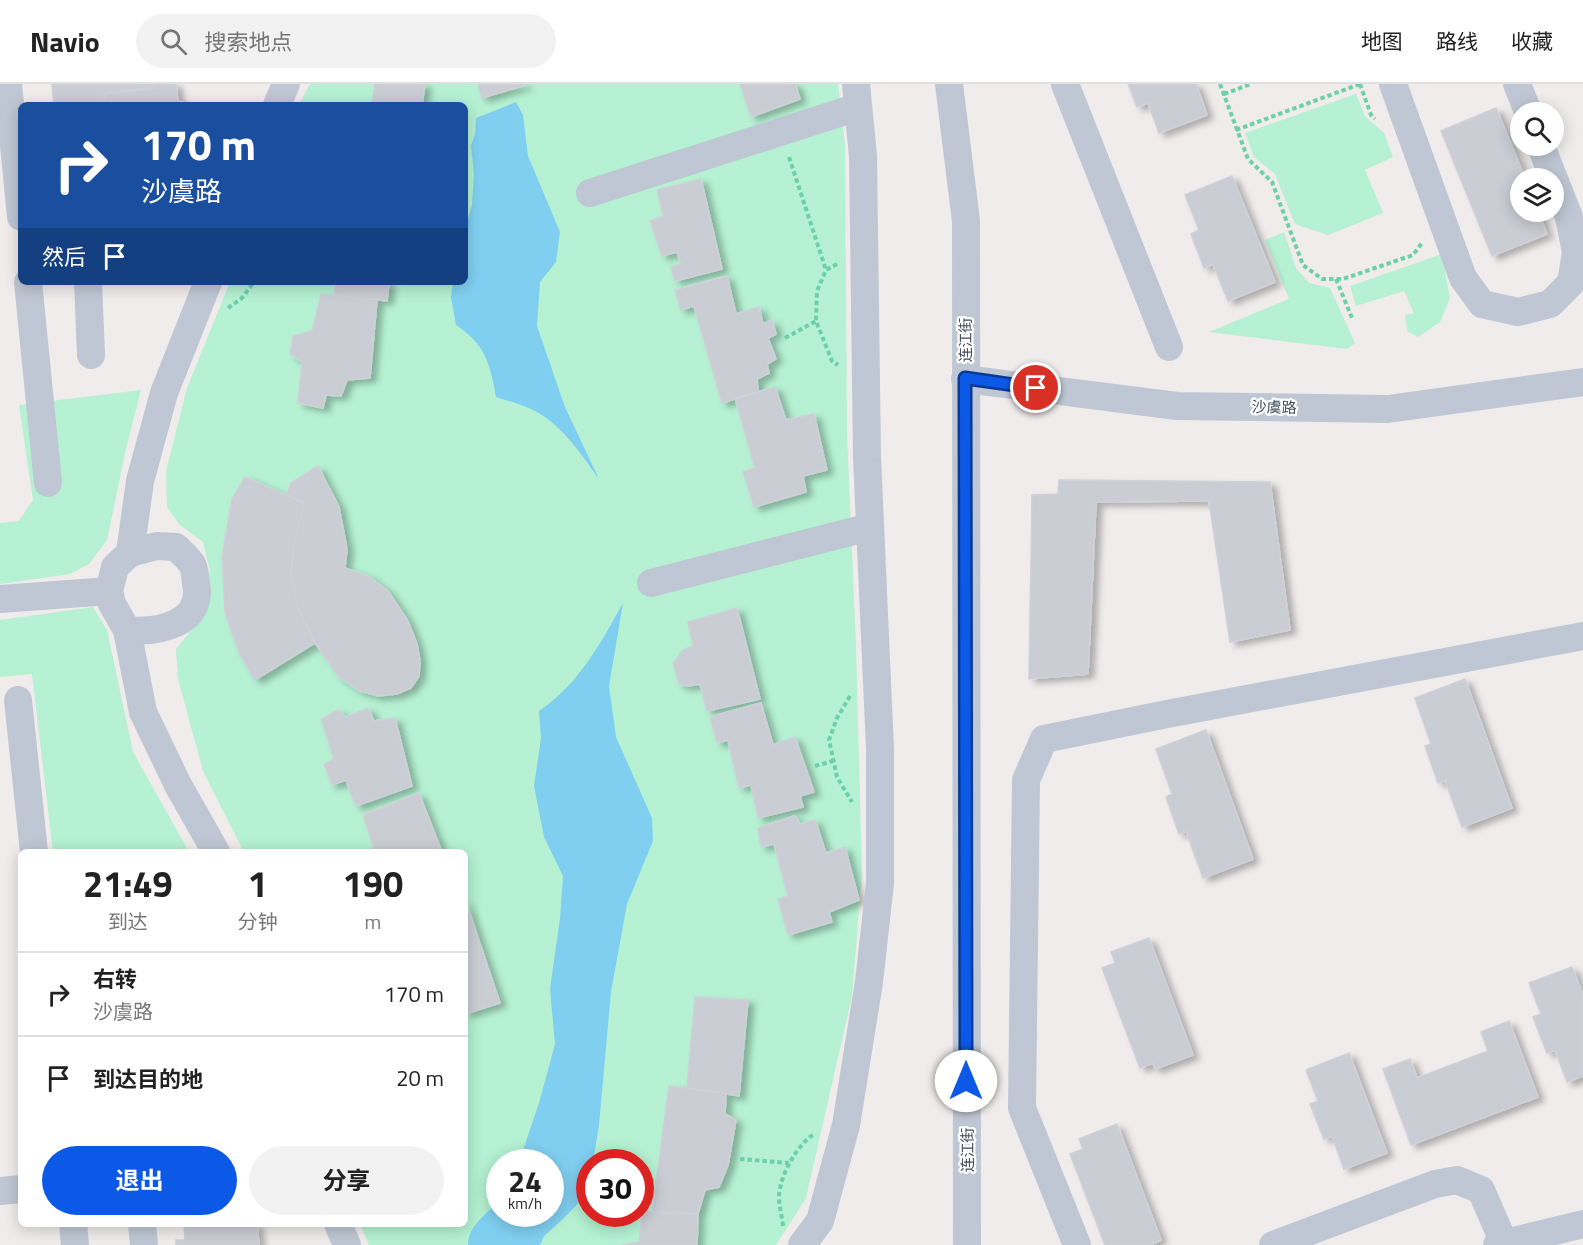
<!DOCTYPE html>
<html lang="zh">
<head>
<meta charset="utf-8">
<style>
	body { margin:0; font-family:"Titillium Web","Noto Sans SC",sans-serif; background:#f2f2f2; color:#222; height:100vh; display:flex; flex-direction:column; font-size:22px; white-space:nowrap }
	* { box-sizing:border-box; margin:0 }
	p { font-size:20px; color:#767676 }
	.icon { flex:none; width:33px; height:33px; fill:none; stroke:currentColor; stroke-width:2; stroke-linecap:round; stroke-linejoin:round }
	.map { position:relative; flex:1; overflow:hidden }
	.sheet { position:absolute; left:18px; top:765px; width:450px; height:378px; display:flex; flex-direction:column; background:#fff; border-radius:9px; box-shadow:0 3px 15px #0003 }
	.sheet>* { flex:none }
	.top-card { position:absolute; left:18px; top:18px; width:450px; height:183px; border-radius:9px; box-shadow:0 3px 15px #0003; background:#1a4fa0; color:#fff; overflow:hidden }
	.buttons { position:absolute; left:1510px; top:18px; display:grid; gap:12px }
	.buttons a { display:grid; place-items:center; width:54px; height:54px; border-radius:50%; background:#fff; box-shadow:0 3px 15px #0003; font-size:30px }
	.speed { position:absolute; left:486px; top:1065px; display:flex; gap:12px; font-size:30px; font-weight:700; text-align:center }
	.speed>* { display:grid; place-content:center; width:78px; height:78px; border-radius:50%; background:#fff; box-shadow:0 3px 15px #0003; line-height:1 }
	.speed small { font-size:15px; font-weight:400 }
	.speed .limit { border:9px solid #d22; background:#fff; color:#111 }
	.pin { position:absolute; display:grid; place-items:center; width:51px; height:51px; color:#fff; margin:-26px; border:3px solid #fff; border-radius:50%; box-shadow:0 2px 6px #0007 }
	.me { position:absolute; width:66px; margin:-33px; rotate:0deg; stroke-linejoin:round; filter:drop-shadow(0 0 4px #0008) }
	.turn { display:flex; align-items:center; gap:21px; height:126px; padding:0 24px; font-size:27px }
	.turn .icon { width:78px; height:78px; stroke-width:2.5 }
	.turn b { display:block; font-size:42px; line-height:51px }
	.then { display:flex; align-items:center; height:57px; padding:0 24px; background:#0003; gap:12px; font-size:22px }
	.eta { display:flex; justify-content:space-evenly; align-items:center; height:102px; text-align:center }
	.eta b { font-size:36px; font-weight:700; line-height:42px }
	.button { display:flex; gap:12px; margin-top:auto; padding:12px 24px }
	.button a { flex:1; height:69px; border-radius:36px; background:#0d59e7; color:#fff; font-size:24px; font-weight:700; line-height:69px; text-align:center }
	.button a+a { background:#f2f2f2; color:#222 }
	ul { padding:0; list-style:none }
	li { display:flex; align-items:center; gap:18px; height:84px; padding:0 24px; border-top:2px solid #e0e0e0 }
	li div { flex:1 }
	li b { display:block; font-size:22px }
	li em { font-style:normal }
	header { display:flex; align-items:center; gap:36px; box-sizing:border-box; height:84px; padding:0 30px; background:#fff; border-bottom:2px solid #e0e0e0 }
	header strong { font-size:28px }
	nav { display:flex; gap:33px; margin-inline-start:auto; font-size:21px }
	.search { width:420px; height:54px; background:#f2f2f2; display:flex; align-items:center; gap:15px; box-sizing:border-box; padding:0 21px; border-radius:33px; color:#767676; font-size:22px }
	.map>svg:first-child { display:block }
</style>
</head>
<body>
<header>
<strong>Navio</strong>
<div class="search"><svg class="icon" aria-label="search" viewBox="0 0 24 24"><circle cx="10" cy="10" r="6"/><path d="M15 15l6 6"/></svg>搜索地点</div>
<nav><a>地图</a><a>路线</a><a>收藏</a></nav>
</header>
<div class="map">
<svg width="1583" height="1161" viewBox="0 0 1583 1161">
	<defs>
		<filter id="shadow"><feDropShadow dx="6" dy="4" stdDeviation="3" flood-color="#0004"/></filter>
	</defs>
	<rect width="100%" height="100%" fill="#efeceb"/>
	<!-- green -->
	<path fill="#b5f1d2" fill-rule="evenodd" d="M310 0H838L845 61 847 351 856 562 862 790 852 912 806 1114 776 1161H369L360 1140H465V768H244L203 687 178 595 176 565 194 543 206 522 210 487 203 458 180 441 167 423 166 387 187 304 230 198H465V21H299ZM500 1078H550V1130H500ZM590 1078H640V1130H590Z
		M1356 10 1365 32 1384 49 1393 73 1365 86 1383 129 1328 151 1295 140 1275 90 1254 73 1245 49Z
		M1284 148 1296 184 1309 199 1330 204 1355 259 1347 265 1209 248 1289 215 1265 156Z
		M1442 170 1450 214 1440 238 1418 253 1407 247 1405 231 1414 229 1404 207 1356 222 1350 202Z
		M141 306 126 365 107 456 89 480 70 490 0 500V439L19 437 33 416 19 321Z
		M93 523 107 546 133 668 189 768H53L32 590 0 593V536Z"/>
	<!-- water -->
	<path fill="#80cff1" d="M516 18 523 31 528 72 560 148 556 178 540 198 537 242 565 323 599 395C581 370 561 339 531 325 520 320 508 317 496 313 490 280 486 261 456 241L451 213 453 198H465V145L472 121 474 90 471 62 475 50 476 34Z
		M623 519 609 602 616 653 652 734 653 757 627 820 611 908 599 1041 593 1078H590L588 1109 565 1133 544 1152 540 1161H468C468 1140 489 1130 499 1115L500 1130H550V1078H519L539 1019 555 960 550 905 560 834 563 792 544 753 534 702 541 654 539 627C579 600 600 560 623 519Z"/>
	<!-- building -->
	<path fill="#cacdd4" stroke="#cfd1d8" stroke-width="1.5" filter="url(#shadow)" d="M52 0H154V3L104 9 103 21H54Z
		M154 0H176L178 17 192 21H103L105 10 155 4Z
		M375 0H425L422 21H372Z
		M478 0H526V1L482 14Z
		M740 0H795L800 15 751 33Z
		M1128 0H1196L1207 31 1159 49 1148 19 1137 23Z
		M1496 24 1525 94H1521V128H1538L1547 150 1492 172 1441 47Z
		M1232 92 1275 198 1228 217 1213 180 1204 184 1191 150 1199 146 1185 111Z
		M701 95 722 185 675 197 671 183 681 180 677 168 662 172 650 137 663 132 657 106Z
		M727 192 736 230 759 223 763 240 772 236 776 250 768 254 776 275 767 280 769 289 757 295 758 308 722 319 694 222 681 226 675 206Z
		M336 198H389L387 217 334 211Z
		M321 210 377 216 370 294 347 296 341 312 326 311 323 324 298 319 302 278 290 270 293 252 312 247Z
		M775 303 786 336 814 330 827 386 803 392 806 408 754 423 743 388 755 384 735 314Z
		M318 382 339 423 347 465 345 484 368 492 388 507 408 537 417 560 420 577 419 592 411 604 397 610 378 612 360 607 339 593 315 559 298 525 291 489 294 461 304 419 286 411 291 399Z
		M245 393 304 419 294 461 291 489 298 525 315 559 255 596 239 569 225 529 222 472 232 415Z
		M1059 396 1270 398 1290 546 1230 558 1209 417 1096 418 1088 590 1029 595 1032 411 1058 410Z
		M737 524 760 615 707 627 700 600 689 602 679 600 673 579 683 566 693 562 688 538Z
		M1465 595 1512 724 1462 743 1445 696 1438 699 1425 662 1431 660 1415 614Z
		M761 619 773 661 795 653 814 708 800 712 803 723 758 734 751 701 739 704 728 656 717 659 710 633Z
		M368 624 374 637 395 634 412 702 356 722 346 696 332 701 324 680 334 675 321 635 338 626 346 633Z
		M1206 646 1253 775 1203 794 1186 747 1179 750 1166 713 1172 710 1156 665Z
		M419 709 442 768H369L374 764 363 731Z
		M795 732 800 740 815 736 826 769 845 763 859 816 829 828 832 838 788 851 778 815 788 812 774 760 761 763 758 744Z
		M465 815 500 919 465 930Z
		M1149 854 1193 971 1155 985 1153 979 1140 984 1102 884 1115 879 1111 868Z
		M1572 883 1583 911V992L1567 998 1555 966 1547 969 1533 933 1541 930 1529 899Z
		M695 913 748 916 739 1012 687 1004Z
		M1509 937 1538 1013 1411 1061 1383 985 1410 975 1417 994 1488 967 1481 948Z
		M1349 969 1387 1069 1344 1085 1332 1052 1324 1055 1310 1020 1318 1017 1306 986Z
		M669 1002 726 1009 725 1030 736 1036 728 1081 719 1103 705 1106 698 1130 652 1128Z
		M1117 1040 1161 1156 1150 1161H1105L1070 1070 1083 1065 1079 1055Z
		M642 1127 698 1130 697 1161H622L639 1158Z
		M184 1140H257L259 1161H176V1156H185Z"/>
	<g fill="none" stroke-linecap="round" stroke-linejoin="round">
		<!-- path -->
		<path stroke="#6cd1a8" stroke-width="4" stroke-dasharray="4.5 3" stroke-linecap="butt" d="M1220 0 1248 75 1272 98 1303 181 1322 195H1343L1413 171 1422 159
			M1360 0 1371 31 1375 35
			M1224 10 1251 0
			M1236 46 1360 0
			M789 73 826 186
			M837 180 826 186 817 207 816 237 832 277 838 281
			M1336 195 1352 234
			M228 224 242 214 254 198
			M785 254 816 237
			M850 612 837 634 829 656 837 693 852 718
			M815 682 833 677
			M740 1075 789 1079
			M783 1142C782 1132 779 1122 779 1112 780 1091 797 1061 814 1050"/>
		<!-- minor -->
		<path stroke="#bec7d3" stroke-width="28" d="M8 0 21 133
			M949 0 966 137 967 1161
			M1065 0 1169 263
			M1393 0 1463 194 1482 220 1518 228 1550 220 1571 199 1576 168 1569 133 1541 62
			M1517 0 1528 28
			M277 21 286 0
			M590 109 858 23
			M28 198 48 399
			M88 198 91 271
			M965 295 1177 322 1388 325 1583 298
			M130 469 140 397 164 309 208 198
			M651 499 870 443
			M0 515 109 507
			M127 546C158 549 204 540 196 499 195 493 195 485 192 480 188 474 181 468 176 463L157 462 130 469 115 483 109 507 112 520 127 546 143 628 178 701 216 768
			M18 616 34 768
			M0 1107 21 1105
			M73 1140 75 1161
			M142 1140 144 1161
			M338 1140 347 1161
			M802 1161 820 1137 846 1041 869 898 880 799V665L867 373 863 72 856 0
			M1077 1161 1022 1024 1026 696 1044 655 1167 630 1583 552
			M1273 1161 1435 1100 1457 1096 1481 1106 1504 1159
			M1497 1161 1583 1140"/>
	</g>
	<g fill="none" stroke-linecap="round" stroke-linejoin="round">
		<!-- route casing -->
		<g stroke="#083a96" stroke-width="15">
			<path id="route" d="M966 997 965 294 1036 304"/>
		</g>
		<!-- route -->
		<use href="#route" stroke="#0d59e7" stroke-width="10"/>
	</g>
	<g text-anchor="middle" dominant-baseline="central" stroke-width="4.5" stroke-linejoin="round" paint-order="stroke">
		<!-- street labels -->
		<g font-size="15" fill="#434d5a" stroke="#fff">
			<text transform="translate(965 256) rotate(-90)">连江街</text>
			<text transform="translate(1274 323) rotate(1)">沙虞路</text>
			<text transform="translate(967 1066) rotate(-90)">连江街</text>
		</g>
	</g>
</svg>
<div class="buttons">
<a><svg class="icon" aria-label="search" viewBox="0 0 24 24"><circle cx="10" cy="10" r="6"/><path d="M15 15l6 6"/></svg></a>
<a><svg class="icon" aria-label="layers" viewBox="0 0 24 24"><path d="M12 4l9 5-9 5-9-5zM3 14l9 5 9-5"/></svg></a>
</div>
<div class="speed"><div>24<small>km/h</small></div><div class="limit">30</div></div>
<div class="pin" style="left:1036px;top:304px;background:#d93025"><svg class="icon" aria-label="arrive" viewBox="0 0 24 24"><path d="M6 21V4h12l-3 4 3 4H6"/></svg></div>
<svg class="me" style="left:966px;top:997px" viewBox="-20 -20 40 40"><circle r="19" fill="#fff"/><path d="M0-13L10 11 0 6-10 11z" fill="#0d59e7"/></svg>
<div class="top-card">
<div class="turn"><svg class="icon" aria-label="right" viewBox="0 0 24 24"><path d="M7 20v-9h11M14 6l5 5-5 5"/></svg><div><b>170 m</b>沙虞路</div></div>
<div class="then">然后<svg class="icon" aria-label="arrive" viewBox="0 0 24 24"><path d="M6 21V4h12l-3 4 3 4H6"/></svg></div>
</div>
<section class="sheet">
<div class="eta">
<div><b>21:49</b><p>到达</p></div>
<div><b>1</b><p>分钟</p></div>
<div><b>190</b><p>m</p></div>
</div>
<ul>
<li><svg class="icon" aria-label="right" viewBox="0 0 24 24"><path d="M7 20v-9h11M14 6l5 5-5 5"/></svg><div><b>右转</b><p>沙虞路</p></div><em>170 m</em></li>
<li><svg class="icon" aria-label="arrive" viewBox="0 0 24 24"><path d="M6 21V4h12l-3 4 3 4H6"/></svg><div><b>到达目的地</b></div><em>20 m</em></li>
</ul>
<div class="button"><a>退出</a><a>分享</a></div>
</section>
</div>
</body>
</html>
